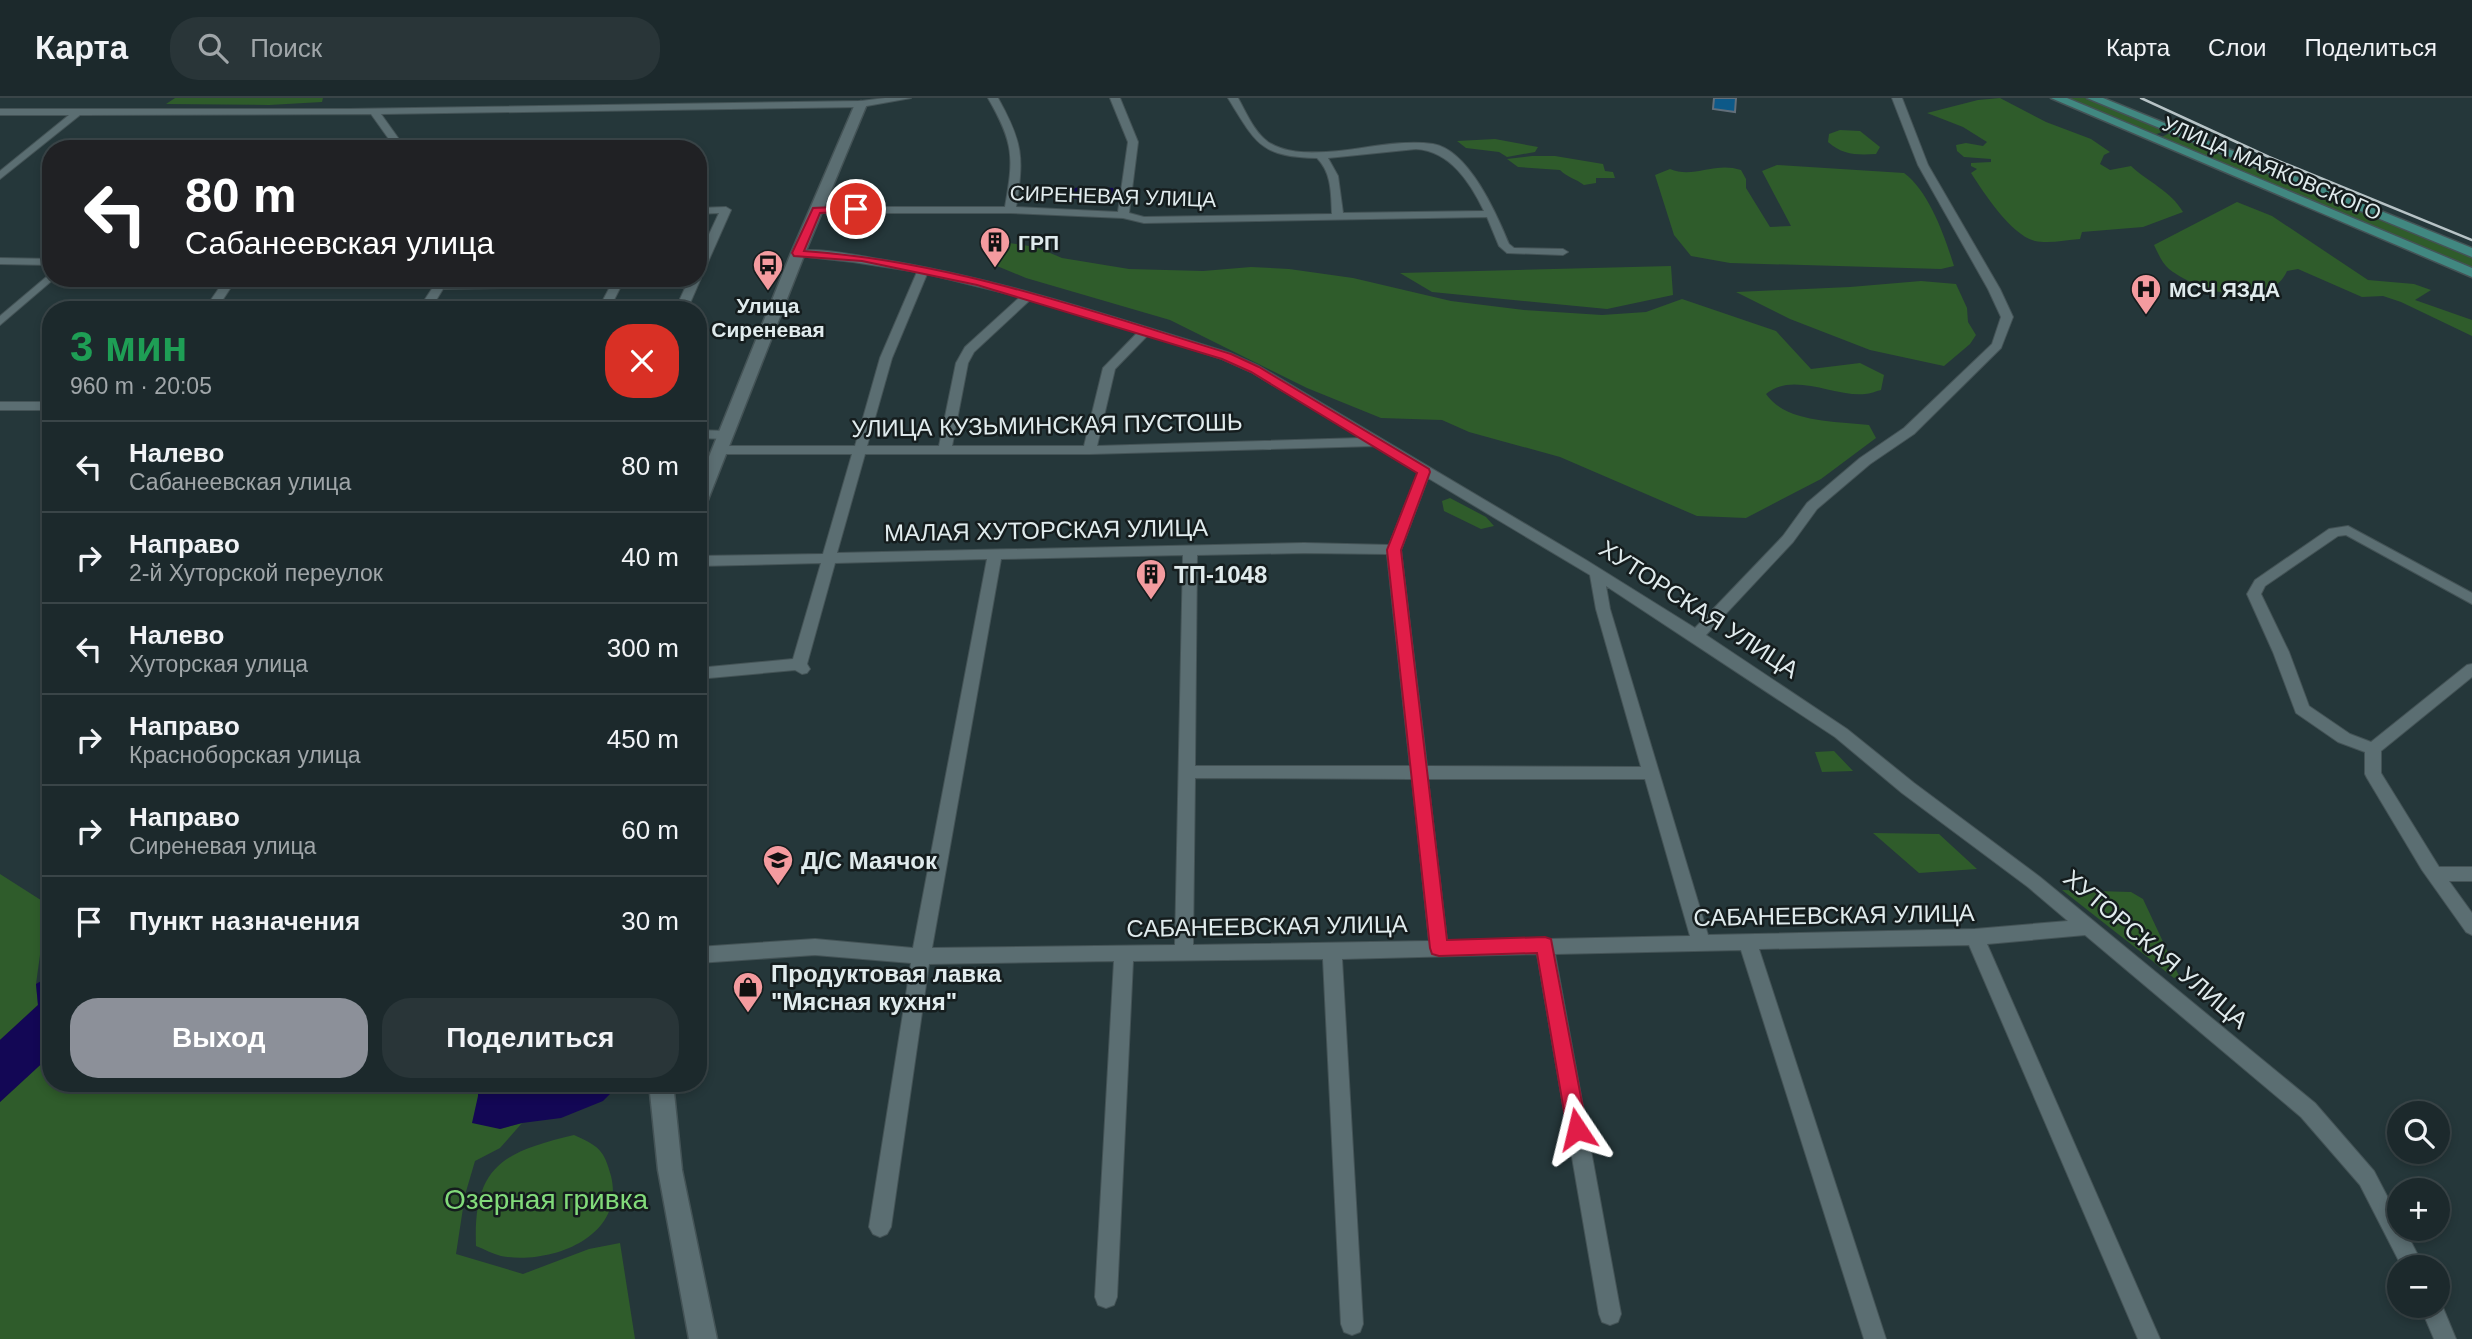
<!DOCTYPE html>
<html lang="ru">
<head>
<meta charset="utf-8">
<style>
	body { margin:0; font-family:Arial,sans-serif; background:#293538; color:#f1f3f6; height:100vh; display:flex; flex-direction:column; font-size:26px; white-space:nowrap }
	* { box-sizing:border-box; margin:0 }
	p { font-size:23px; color:#a0a6a9 }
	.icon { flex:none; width:38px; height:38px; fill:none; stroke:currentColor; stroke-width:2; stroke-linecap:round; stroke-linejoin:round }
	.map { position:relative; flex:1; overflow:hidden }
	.drawer { position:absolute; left:42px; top:203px; width:665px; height:791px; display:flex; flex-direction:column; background:#1c292c; border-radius:28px; box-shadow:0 4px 10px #0003,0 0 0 2px #3a4548 }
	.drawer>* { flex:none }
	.guide { position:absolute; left:42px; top:42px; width:665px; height:147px; border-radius:28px; box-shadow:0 4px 10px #0003,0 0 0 2px #3a4548; background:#202124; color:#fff; overflow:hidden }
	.tools { position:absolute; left:2387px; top:1003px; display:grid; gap:14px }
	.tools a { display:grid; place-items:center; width:63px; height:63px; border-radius:50%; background:#1c292c; box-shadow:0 4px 10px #0003,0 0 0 2px #3a4548; font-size:35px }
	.pin { position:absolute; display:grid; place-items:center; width:60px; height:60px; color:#fff; margin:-30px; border:4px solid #fff; border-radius:50%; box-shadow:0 2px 7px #0007 }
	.me { position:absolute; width:77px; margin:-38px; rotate:350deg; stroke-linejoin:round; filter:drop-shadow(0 0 5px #0008) }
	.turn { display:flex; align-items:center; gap:24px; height:147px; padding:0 28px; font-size:32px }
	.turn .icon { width:91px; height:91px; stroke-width:2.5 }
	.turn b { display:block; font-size:49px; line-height:60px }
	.round { display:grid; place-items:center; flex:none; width:74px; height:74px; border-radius:28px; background:#293538 }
	.summary { display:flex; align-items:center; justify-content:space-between; height:119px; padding:0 28px }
	h1 { font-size:42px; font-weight:700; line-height:52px; color:#1e9e55 }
	.primary-button { display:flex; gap:14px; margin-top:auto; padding:14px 28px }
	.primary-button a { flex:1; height:80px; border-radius:28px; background:#8c9099; color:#fff; font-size:28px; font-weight:700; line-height:80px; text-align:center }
	.primary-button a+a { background:#293538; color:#f1f3f6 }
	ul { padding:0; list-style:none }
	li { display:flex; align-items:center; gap:21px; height:91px; padding:0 28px; border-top:2px solid #3a4548 }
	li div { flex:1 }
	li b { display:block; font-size:26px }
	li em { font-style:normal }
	header { display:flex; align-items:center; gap:42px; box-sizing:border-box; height:98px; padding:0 35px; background:#1c292c; border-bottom:2px solid #3a4548 }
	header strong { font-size:33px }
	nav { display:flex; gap:38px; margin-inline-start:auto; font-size:24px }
	.search { width:490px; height:63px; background:#293538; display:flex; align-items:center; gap:18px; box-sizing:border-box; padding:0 24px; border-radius:28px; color:#a0a6a9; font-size:26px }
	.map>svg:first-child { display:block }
</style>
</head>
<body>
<header>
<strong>Карта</strong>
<div class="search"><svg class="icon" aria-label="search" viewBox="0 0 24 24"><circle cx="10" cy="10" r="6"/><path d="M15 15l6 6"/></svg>Поиск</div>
<nav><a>Карта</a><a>Слои</a><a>Поделиться</a></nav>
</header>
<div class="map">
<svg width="2472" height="1241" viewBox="0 0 2472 1241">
	<rect width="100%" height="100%" fill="#25373a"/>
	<!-- green -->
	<path fill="#2f5c2b" d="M175 0H323L322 4 269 7 166 6Z
		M2000 0 2046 24 2091 41 2110 54 2104 57 2100 66 2110 72 2131 68C2148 84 2171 93 2183 114L2143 129 2082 134 2080 141C2066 142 2049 146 2035 143 2011 137 1984 95 1971 75L1977 71 1971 68V65L1991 64V61L1964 59 1957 53 1956 47 1966 45 1983 48 1987 44 1963 29 1927 15 1978 2Z
		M2065 0H2085L2165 33 2151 38Z
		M1840 32 1860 33 1880 49 1876 56C1856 57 1843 57 1828 44L1829 36Z
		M2170 35 2472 159V172L2159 40Z
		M1495 41 1538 49 1535 54 1507 59 1499 54 1466 50 1457 43Z
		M1532 58H1555L1603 66 1605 73 1613 74 1615 80H1596V85L1584 87C1576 81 1567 79 1560 72L1518 69 1507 61Z
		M1777 67 1904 75C1929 93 1945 139 1954 168L1941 171 1730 165 1691 158 1674 137 1655 77 1670 71C1694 81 1715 63 1741 72L1746 81V90L1770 129 1791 128 1762 73Z
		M2237 104 2272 118 2368 182 2414 186 2431 192 2415 202 2472 222V238L2401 204 2383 198 2362 199 2298 171 2287 173C2268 215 2197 193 2169 171 2162 165 2158 155 2154 147Z
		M1009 145 1036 149 1062 160 1129 171 1203 173 1251 169 1289 171 1353 180 1451 203 1524 212 1602 217 1646 214 1682 201 1776 233 1811 271 1860 265 1884 277 1881 292C1876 293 1870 296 1865 296 1834 299 1793 273 1766 296 1786 325 1836 323 1869 327L1876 340 1821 381 1746 420 1697 418 1560 359 1469 334 1442 322 1381 320 1307 290 1170 222 1026 180 997 168 998 152Z
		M1671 168 1673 197 1607 211 1432 194 1400 175Z
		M1921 183 1956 186 1967 210 1968 224 1976 237 1970 246 1944 268 1870 252 1790 221 1736 194 1850 189Z
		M1450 400 1486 419 1494 428 1481 431 1444 413 1442 403Z
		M1834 653 1853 673 1822 674 1815 654Z
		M1873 735 1939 736 1977 771 1919 775Z
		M0 776 47 806 36 886 38 907 0 942Z
		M2062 792 2131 794 2143 801 2179 878 2174 880Z
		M51 957V985H406L407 991 418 985H478V998L500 1031 522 1025 500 1050 475 1063 465 1097 456 1156 523 1176 589 1151 620 1145 635 1241H0V1004Z
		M574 1037C598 1048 604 1051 611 1078 626 1139 551 1167 501 1158 493 1156 484 1151 476 1148 473 1069 502 1054 574 1037Z"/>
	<!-- water -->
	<path fill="#130755" d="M1084 88 1113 90 1115 96C1104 107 1086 103 1072 100L1071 95 1075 90Z
		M48 879H51V957L0 1004V942L38 907 36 886Z
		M478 985H621L603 1003 561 1020 522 1025 500 1031 472 1025 478 998Z"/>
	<!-- building -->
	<path fill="#0d5988" stroke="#626f7a" stroke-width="2" d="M1714 0H1736L1735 14 1713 11Z"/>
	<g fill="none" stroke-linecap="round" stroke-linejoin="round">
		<!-- minor casing -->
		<g stroke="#445356" stroke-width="2">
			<path id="minor" d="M885 0H911L861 9 381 16 406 51H396L371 16 80 17 0 81V73L69 17H0V11H348L861 3Z
				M988 0H998C1023 45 1024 59 1016 109L1118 114 1128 44 1110 0H1120L1138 44 1129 115 1144 119 1332 116C1331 96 1332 75 1317 60 1260 59 1256 45 1228 0H1238C1246 14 1254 34 1268 44 1285 55 1306 55 1326 54 1360 52 1399 41 1433 46 1469 52 1497 117 1509 146L1514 150 1563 151 1568 154 1563 157 1507 155 1499 148 1487 119 1144 125 1123 120 1010 115H816L811 112 816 109H1005C1014 59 1014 45 988 0ZM1416 51C1450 53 1470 84 1484 113L1343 115 1338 78 1328 60Z
				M1892 0H1902L1928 67 2000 191 2013 219 2001 250 1914 336 1870 366 1817 411 1793 444 1706 537 1847 631 1914 685 2040 779 2315 1005 2374 1073 2399 1121V1130H2404L2424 1169H2402L2360 1087 2301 1019 2085 837 1987 846 2160 1241H2138L1969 847 1759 851 1886 1241H1864L1741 852 1555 856 1621 1216 1618 1224 1610 1227 1602 1224 1599 1216 1537 856 1342 861 1363 1226 1360 1234 1352 1237 1344 1234 1341 1226 1323 861 1133 863 1117 1199 1114 1207 1106 1210 1098 1207 1095 1199 1114 863 929 866 891 1129 887 1136 880 1139 873 1136 869 1129 911 865 815 857 698 865V849L815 841 913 850 987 461 835 465 807 566 810 571 807 575 802 576 795 572 698 581V570L793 561 821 465 698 468V458L823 456 852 356H718L712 352 718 348H855L880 260 917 174 853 164 798 158 794 157V153C818 149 855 157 879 161 999 180 1114 219 1230 255L1259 268 1586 462 1695 530 1783 438 1807 405 1860 360 1904 330 1992 246 2001 219 1988 191 1918 67ZM927 176 1020 199 965 249 956 265 939 348H867L892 260ZM1030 202 1138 234 1103 270 1084 348H952L968 265 974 254ZM1148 237 1222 261 1251 274 1362 340 1097 348 1115 271ZM1375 348 1418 374 1389 447 1304 445 837 455 865 356H1090ZM1428 380 1590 477 1596 511 1641 669 1427 668 1401 452ZM1304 455 1387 456 1410 668H1195L1197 457ZM1183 457 1175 847 932 850 1001 461ZM1606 488 1835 639 1902 695 2028 789 2068 823 1975 831 1708 837 1610 511ZM1195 680 1412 681 1429 843 1193 847ZM1428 681H1645L1690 838 1447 843Z
				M698 110 726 109 731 112 704 173 698 176V160L719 115 698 116Z
				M0 160 51 161V167L0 166Z
				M51 175V180H55L0 227V218Z
				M698 177 701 180 687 212H675L685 190H620L609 212H597L599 208 491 209 485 206 491 203 603 202 612 185 688 184 689 180H698Z
				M226 180H237L216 212H204Z
				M439 180H450L448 184H503L509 187 503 190 443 191 430 212H418Z
				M0 304H51V312H0Z
				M698 332 726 333 732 337 726 341 698 340Z
				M2348 428 2472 495V506L2346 437 2338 438 2265 488 2261 496 2289 554 2309 608 2350 636 2371 644 2467 567 2472 566V579L2381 653V675L2439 769H2472V783H2449L2472 815V837L2466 834 2422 772 2367 680 2365 676V654L2338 644 2296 615 2273 554 2247 496 2255 482 2329 431Z
				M2438 1200H2439L2456 1241H2434L2420 1208H2438Z"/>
		</g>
		<!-- tertiary casing -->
		<g stroke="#445356" stroke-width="3">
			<path id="tertiary" d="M861 3 867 6 805 155 706 407 698 412V386L791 155 855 6Z
				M649 985H673L682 1072 717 1241H689L658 1072Z"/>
		</g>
		<!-- secondary casing -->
		<g stroke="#445356" stroke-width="3">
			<path id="secondary" d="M2051 0H2067L2472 170V179Z
				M2087 0H2103L2472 150V159Z"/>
		</g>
		<!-- minor -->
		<use href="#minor" fill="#5b6e72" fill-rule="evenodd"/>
		<!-- tertiary -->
		<use href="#tertiary" fill="#5b6e72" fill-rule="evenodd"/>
		<!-- secondary -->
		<use href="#secondary" fill="#418881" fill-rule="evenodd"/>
		<!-- rail -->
		<path stroke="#b7c3c6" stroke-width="2.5" d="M2141 0 2269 59 2472 142"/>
	</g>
	<!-- route -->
	<path fill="#e11d48" stroke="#92132f" stroke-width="2" d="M856 108 859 109V113L820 115 804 153C951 163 1091 213 1231 256L1259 269 1429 371 1430 374 1401 452 1447 842 1545 839 1551 841 1587 1031 1584 1038 1577 1041 1570 1038 1567 1031 1537 855 1439 858 1432 856 1430 850 1387 452 1417 375 1251 274 1222 261 977 187 862 163 794 158 792 155 813 110Z"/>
	<!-- icons -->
	<defs>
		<g id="building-pin" transform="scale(1.575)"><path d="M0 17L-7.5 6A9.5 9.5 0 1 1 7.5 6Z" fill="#f49b9f" stroke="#151d1e"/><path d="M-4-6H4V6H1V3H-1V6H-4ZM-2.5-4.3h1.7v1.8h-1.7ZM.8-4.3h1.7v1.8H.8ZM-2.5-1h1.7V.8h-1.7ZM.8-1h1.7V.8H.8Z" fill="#111"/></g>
		<g id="bus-pin" transform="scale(1.575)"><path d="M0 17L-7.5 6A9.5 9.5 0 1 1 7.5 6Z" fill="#f49b9f" stroke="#151d1e"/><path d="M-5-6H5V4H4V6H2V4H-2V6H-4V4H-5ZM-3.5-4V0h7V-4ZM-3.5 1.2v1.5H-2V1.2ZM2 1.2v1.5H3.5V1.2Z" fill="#111"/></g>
		<g id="hospital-pin" transform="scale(1.575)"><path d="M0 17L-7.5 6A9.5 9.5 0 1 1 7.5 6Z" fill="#f49b9f" stroke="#151d1e"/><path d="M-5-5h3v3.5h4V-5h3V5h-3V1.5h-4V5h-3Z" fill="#111"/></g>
		<g id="school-pin" transform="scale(1.575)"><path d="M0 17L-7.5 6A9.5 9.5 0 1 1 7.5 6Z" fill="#f49b9f" stroke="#151d1e"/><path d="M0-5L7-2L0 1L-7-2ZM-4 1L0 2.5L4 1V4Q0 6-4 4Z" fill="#111"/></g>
		<g id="shop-pin" transform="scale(1.575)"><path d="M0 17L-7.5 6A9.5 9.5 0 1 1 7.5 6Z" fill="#f49b9f" stroke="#151d1e"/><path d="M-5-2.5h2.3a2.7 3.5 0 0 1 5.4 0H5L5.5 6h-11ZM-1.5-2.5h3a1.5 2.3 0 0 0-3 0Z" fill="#111"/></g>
	</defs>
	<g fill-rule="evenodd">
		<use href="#building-pin" x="995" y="144"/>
		<use href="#bus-pin" x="768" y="167"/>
		<use href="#hospital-pin" x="2146" y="191"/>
		<use href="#building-pin" x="1151" y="476"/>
		<use href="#school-pin" x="778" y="762"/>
		<use href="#shop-pin" x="748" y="889"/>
	</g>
	<g text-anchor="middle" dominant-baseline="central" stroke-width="5" stroke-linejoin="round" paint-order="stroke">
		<!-- far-street labels -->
		<g font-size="21" fill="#e0ebed" stroke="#151d1e">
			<text transform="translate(2272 70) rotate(23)">УЛИЦА МАЯКОВСКОГО</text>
			<text transform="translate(1113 98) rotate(2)">СИРЕНЕВАЯ УЛИЦА</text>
		</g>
		<!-- far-poi labels -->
		<g font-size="21" font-weight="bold" fill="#e0ebed" stroke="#151d1e" text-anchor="start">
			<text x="1018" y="144">ГРП</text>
			<text x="2169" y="191">МСЧ ЯЗДА</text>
			<text x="768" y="207" text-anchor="middle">Улица<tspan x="768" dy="24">Сиреневая</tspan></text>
		</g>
		<!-- street labels -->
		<g font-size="24" fill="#e0ebed" stroke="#151d1e">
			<text transform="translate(1047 327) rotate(-1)">УЛИЦА КУЗЬМИНСКАЯ ПУСТОШЬ</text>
			<text transform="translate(1046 432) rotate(-1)">МАЛАЯ ХУТОРСКАЯ УЛИЦА</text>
			<text transform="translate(1699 511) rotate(33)">ХУТОРСКАЯ УЛИЦА</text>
			<text transform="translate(1834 817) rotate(-1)">САБАНЕЕВСКАЯ УЛИЦА</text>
			<text transform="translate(1267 828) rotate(-1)">САБАНЕЕВСКАЯ УЛИЦА</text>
			<text transform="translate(2156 851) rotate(40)">ХУТОРСКАЯ УЛИЦА</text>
		</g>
		<!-- poi labels -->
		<g font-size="24" font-weight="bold" fill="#e0ebed" stroke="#151d1e" text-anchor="start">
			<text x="1174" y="476">ТП-1048</text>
			<text x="801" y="762">Д/С Маячок</text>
			<text x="771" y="875">Продуктовая лавка<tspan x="771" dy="28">"Мясная кухня"</tspan></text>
		</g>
		<!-- near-park labels -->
		<g font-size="28" fill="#82db7a" stroke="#151d1e">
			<text x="546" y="1101">Озерная гривка</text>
		</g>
	</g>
</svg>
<div class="tools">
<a><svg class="icon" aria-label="search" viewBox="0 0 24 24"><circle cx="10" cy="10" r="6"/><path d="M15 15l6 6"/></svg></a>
<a>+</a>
<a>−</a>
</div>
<div class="pin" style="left:856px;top:111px;background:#d93025"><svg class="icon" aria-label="arrive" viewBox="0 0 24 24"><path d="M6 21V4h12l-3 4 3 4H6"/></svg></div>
<svg class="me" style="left:1577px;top:1031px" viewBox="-20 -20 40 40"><path d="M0-17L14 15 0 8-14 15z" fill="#e11d48" stroke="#fff" stroke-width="4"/></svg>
<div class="guide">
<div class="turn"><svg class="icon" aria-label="left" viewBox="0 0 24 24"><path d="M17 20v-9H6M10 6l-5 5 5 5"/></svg><div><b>80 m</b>Сабанеевская улица</div></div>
</div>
<section class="drawer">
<div class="summary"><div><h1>3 мин</h1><p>960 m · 20:05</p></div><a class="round" style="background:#d93025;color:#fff"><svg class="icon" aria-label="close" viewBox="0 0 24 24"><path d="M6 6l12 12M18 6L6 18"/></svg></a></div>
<ul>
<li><svg class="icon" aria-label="left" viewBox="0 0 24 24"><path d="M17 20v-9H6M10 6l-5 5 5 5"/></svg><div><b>Налево</b><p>Сабанеевская улица</p></div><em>80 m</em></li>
<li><svg class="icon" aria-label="right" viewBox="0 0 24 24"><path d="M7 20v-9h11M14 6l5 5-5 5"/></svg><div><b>Направо</b><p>2-й Хуторской переулок</p></div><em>40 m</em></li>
<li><svg class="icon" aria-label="left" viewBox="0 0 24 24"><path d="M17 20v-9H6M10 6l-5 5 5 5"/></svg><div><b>Налево</b><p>Хуторская улица</p></div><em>300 m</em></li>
<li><svg class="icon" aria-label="right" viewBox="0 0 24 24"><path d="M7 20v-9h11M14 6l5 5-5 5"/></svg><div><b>Направо</b><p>Красноборская улица</p></div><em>450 m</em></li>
<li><svg class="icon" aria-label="right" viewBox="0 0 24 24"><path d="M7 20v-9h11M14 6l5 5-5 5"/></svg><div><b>Направо</b><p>Сиреневая улица</p></div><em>60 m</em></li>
<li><svg class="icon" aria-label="arrive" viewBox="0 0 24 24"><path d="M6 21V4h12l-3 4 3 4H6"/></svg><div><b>Пункт назначения</b></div><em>30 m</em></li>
</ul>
<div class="primary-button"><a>Выход</a><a>Поделиться</a></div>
</section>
</div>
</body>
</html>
